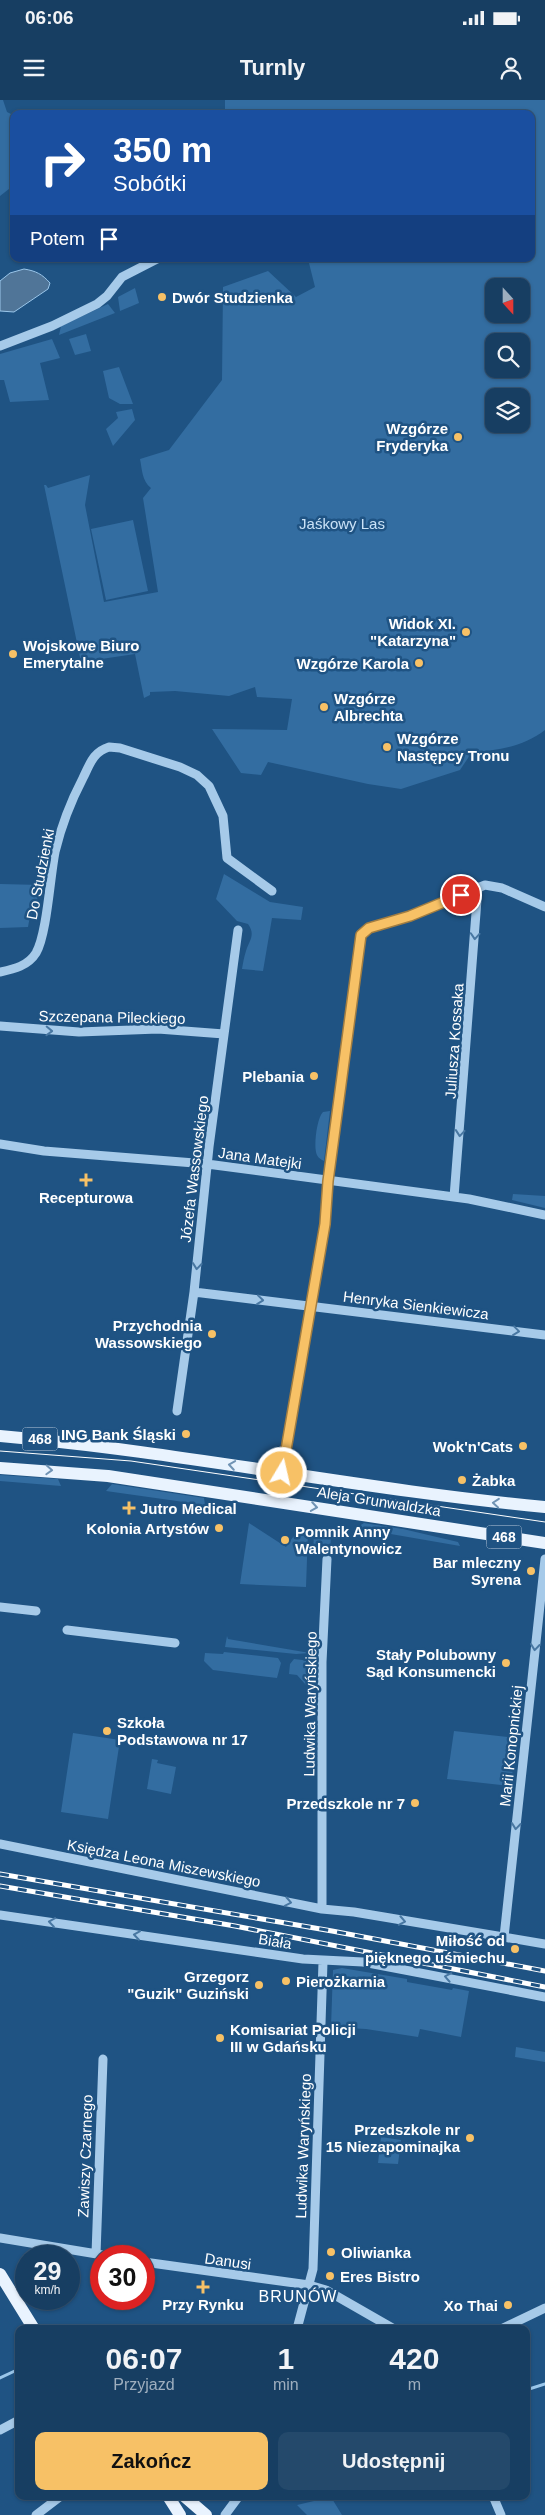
<!DOCTYPE html>
<html lang="pl">
<head>
<meta charset="utf-8">
<style>
	body { margin:0; font-family:Helvetica,sans-serif; background:#24496b; color:#f1f3f6; height:100vh; display:flex; flex-direction:column; font-size:19px; white-space:nowrap }
	* { box-sizing:border-box; margin:0 }
	p { font-size:16px; color:#9eaebe }
	.icon { flex:none; width:28px; height:28px; fill:none; stroke:currentColor; stroke-width:2; stroke-linecap:round; stroke-linejoin:round }
	.map { position:relative; flex:1; overflow:hidden }
	.panel { position:absolute; left:15px; top:2225px; width:515px; height:175px; display:flex; flex-direction:column; background:#173e62; border-radius:10px; box-shadow:0 1px 4px #0004,0 0 0 1px #365777 }
	.panel>* { flex:none }
	.guide { position:absolute; left:10px; top:10px; width:525px; height:152px; border-radius:10px; box-shadow:0 1px 4px #0004,0 0 0 1px #365777; background:#1a4fa0; color:#fff; overflow:hidden }
	.needle { width:32px; rotate:159deg }
	.buttons { position:absolute; left:485px; top:178px; display:grid; gap:10px }
	.buttons a { display:grid; place-items:center; width:45px; height:45px; border-radius:10px; background:#173e62; box-shadow:0 1px 4px #0004,0 0 0 1px #365777; font-size:25px }
	.speed { position:absolute; left:15px; top:2145px; display:flex; gap:10px; font-size:25px; font-weight:700; text-align:center }
	.speed>* { display:grid; place-content:center; width:65px; height:65px; border-radius:50%; background:#173e62; box-shadow:0 1px 4px #0004,0 0 0 1px #365777; line-height:1 }
	.speed small { font-size:12px; font-weight:400 }
	.speed .limit { border:8px solid #d22; background:#fff; color:#111 }
	.pin { position:absolute; display:grid; place-items:center; width:42px; height:42px; color:#fff; margin:-21px; border:2px solid #fff; border-radius:50%; box-shadow:0 1px 5px #0007 }
	.me { position:absolute; width:55px; margin:-28px; rotate:9deg; stroke-linejoin:round; filter:drop-shadow(0 0 4px #0008) }
	.turn { display:flex; align-items:center; gap:18px; height:105px; padding:0 20px; font-size:22px }
	.turn .icon { width:65px; height:65px; stroke-width:2.5 }
	.turn b { display:block; font-size:35px; line-height:42px }
	.then { display:flex; align-items:center; height:48px; padding:0 20px; background:#0003; gap:10px; font-size:19px }
	.eta { display:flex; justify-content:space-evenly; align-items:center; height:85px; text-align:center }
	.eta b { font-size:30px; font-weight:600; line-height:35px }
	.cta { display:flex; gap:10px; margin-top:auto; padding:10px 20px }
	.cta a { flex:1; height:58px; border-radius:10px; background:#f7c166; color:#111; font-size:20px; font-weight:600; line-height:58px; text-align:center }
	.cta a+a { background:#24496b; color:#f1f3f6 }
	.status { display:flex; justify-content:space-between; align-items:center; height:35px; padding:0 25px; background:#173e62; direction:ltr }
	.status svg { height:14px; fill:currentColor }
	header { display:flex; justify-content:space-between; align-items:center; height:65px; padding:0 20px; background:#173e62; font-size:22px; font-weight:600 }
	.map>svg:first-child { display:block }
</style>
</head>
<body>
<div class="status"><b>06:06</b><svg viewBox="0 0 49 12"><path d="M0 12V9h3v3zM5 12V6h3v6zM10 12V3h3v9zM15 12V0h3v12zM26 1h20v11H26zM47 4h2v5h-2z"/></svg></div>
<header><svg class="icon" aria-label="menu" viewBox="0 0 24 24"><path d="M4 6h16M4 12h16M4 18h16"/></svg>Turnly<svg class="icon" aria-label="person" viewBox="0 0 24 24"><circle cx="12" cy="8" r="4"/><path d="M4 21q1-7 8-7t8 7"/></svg></header>
<div class="map">
<svg width="545" height="2415" viewBox="0 0 545 2415">
	<rect width="100%" height="100%" fill="#1f5383"/>
	<!-- green -->
	<path fill="#336da1" fill-rule="evenodd" d="M0 0H3L7 12 11 14 14 22V85L0 96Z
		M225 0H545V630C523 647 499 650 472 652L460 670 401 689 368 684 268 662 261 675 241 673 212 629 287 630 292 599 257 597 255 587 229 596 175 591 150 592V595L144 598 135 554 81 562 44 385H46L48 388 90 375 85 405 104 502 158 492 143 398 151 388C142 381 142 369 140 359L169 350 222 280 223 187 268 171 296 197 315 187 308 159H531V14H225ZM494 186H521V214H494ZM494 241H521V269H494ZM494 296H521V324H494Z
		M135 188 139 203 120 211 118 197Z
		M108 204 115 213 59 235 61 226Z
		M86 234 91 251 75 255 69 239Z
		M52 239 60 258 40 263 49 300 10 302 4 280H0V254Z
		M119 267 133 304H120L109 298 103 271Z
		M132 309 135 320 113 346 106 329 118 318 116 312Z
		M133 420 148 491 106 500 91 429Z
		M224 774 270 802 303 807 301 820 272 818 263 871 242 869C243 863 244 857 246 851 249 841 256 835 248 824L237 821 216 799Z
		M0 784 41 785C39 801 30 812 28 827L0 828Z
		M330 1011 324 1061C320 1059 317 1057 316 1052 314 1043 317 1018 323 1012Z
		M513 1094 545 1096V1108L512 1100Z
		M0 1375 58 1379 61 1386 0 1381Z
		M112 1384 204 1398 205 1405 106 1391Z
		M249 1423 286 1447 298 1430 308 1431 306 1487 240 1484Z
		M364 1423 403 1429 458 1442 460 1446 356 1428Z
		M314 1434 331 1436 330 1454 313 1452Z
		M227 1536 228 1539 310 1553 296 1554 225 1547Z
		M224 1552 278 1558 281 1563 277 1578 213 1570 204 1561 205 1553 223 1554Z
		M294 1559 310 1561 312 1585H306L297 1575 289 1574 290 1564Z
		M454 1631 516 1638 511 1686 447 1679Z
		M73 1633 120 1640 108 1719 61 1712Z
		M152 1659 158 1660 157 1663 176 1667 171 1694 147 1689Z
		M342 1868 407 1879V1882L452 1890 453 1888 469 1891 461 1937 420 1929 418 1937 366 1929 331 1927 333 1870Z
		M516 1947 545 1952V1962L515 1957Z
		M381 2037 401 2040 398 2064 378 2063Z
		M331 2397 342 2415H307L297 2405Z"/>
	<!-- water -->
	<path fill="#507598" stroke="#9ac6ea" d="M24 169C36 171 42 174 50 183L48 189 14 212 0 211V181L10 173Z"/>
	<g fill="none" stroke-linecap="round" stroke-linejoin="round">
		<!-- stream -->
		<path stroke="#9ac6ea" stroke-width="3" d="M0 2278 19 2269
			M526 2290 545 2284"/>
		<!-- minor -->
		<path stroke="#a6cae9" stroke-width="9" d="M0 246 52 226 97 204 107 196 122 177 157 159
			M0 872C14 869 28 866 36 853 47 834 50 777 55 752 61 727 71 701 83 678 90 664 93 652 109 647L120 648 180 667 197 675 209 686 223 716 227 758 272 791
			M0 926 79 932 158 929 224 934
			M0 1044 44 1051 207 1064 469 1099 545 1115
			M454 1097 478 787
			M194 1192 545 1235
			M177 1311 194 1192 209 1047 238 830
			M282 1373 325 1124 328 1081 361 835 369 828 409 816 485 785 502 788 545 807
			M0 1507 36 1511
			M67 1530 175 1543
			M0 1744 322 1809 354 1812 545 1844
			M322 1809V1562L327 1459
			M0 1815 303 1859 363 1862 545 1897
			M504 1837 545 1459
			M0 2138 109 2156
			M96 2154 103 1959
			M144 2162 309 2185 326 2190 394 2229
			M297 2229 313 2169 323 1862
			M501 2229 545 2208
			M0 2330 19 2320
			M493 2396 501 2415
			M36 2415 61 2396
			M225 2415 239 2396"/>
		<!-- major -->
		<path stroke="#e9f3fe" stroke-width="12" d="M0 1336C183 1352 362 1390 545 1407
			M0 1368 108 1376 545 1443
			M0 2174 34 2229
			M168 2396 180 2415
			M184 2396 206 2415"/>
		<!-- tram -->
		<path stroke="#fff" stroke-width="1" d="M0 1351 131 1361 545 1422"/>
		<!-- rail casing -->
		<g stroke="#fff" stroke-width="5">
			<path id="rail" d="M0 1774 332 1831 545 1871
				M0 1786 235 1826 545 1887"/>
		</g>
		<!-- rail -->
		<use href="#rail" stroke="#1f5383" stroke-width="3" stroke-dasharray="9" stroke-linecap="butt"/>
	</g>
	<!-- one-way arrows -->
	<defs><path id="oneway-chevron" d="M-2-3.5L2.5 0L-2 3.5" fill="none" stroke-width="1.6" stroke-linecap="round" stroke-linejoin="round" transform="scale(1.25)"/></defs>
	<g stroke="#4877a2">
		<use href="#oneway-chevron" transform="translate(475 836) rotate(94)"/>
		<use href="#oneway-chevron" transform="translate(49 931) rotate(2)"/>
		<use href="#oneway-chevron" transform="translate(460 1033) rotate(95)"/>
		<use href="#oneway-chevron" transform="translate(197 1166) rotate(96)"/>
		<use href="#oneway-chevron" transform="translate(260 1200) rotate(6)"/>
		<use href="#oneway-chevron" transform="translate(516 1231) rotate(7)"/>
		<use href="#oneway-chevron" transform="translate(535 1547) rotate(96)"/>
		<use href="#oneway-chevron" transform="translate(516 1726) rotate(96)"/>
		<use href="#oneway-chevron" transform="translate(288 1802) rotate(11)"/>
		<use href="#oneway-chevron" transform="translate(402 1821) rotate(11)"/>
		<use href="#oneway-chevron" transform="translate(52 1822) rotate(-172)"/>
		<use href="#oneway-chevron" transform="translate(137 1835) rotate(-172)"/>
		<use href="#oneway-chevron" transform="translate(448 1877) rotate(-169)"/>
	</g>
	<g stroke="#7093b4">
		<use href="#oneway-chevron" transform="translate(232 1365) rotate(-171)"/>
		<use href="#oneway-chevron" transform="translate(49 1370) rotate(3)"/>
		<use href="#oneway-chevron" transform="translate(496 1403) rotate(-175)"/>
		<use href="#oneway-chevron" transform="translate(314 1407) rotate(9)"/>
	</g>
	<g fill="none" stroke-linecap="round" stroke-linejoin="round">
		<!-- route casing -->
		<g stroke="#a17d42" stroke-width="12">
			<path id="route" d="M282 1373 325 1124 328 1081 361 835 369 828 410 816 461 795"/>
		</g>
		<!-- route -->
		<use href="#route" stroke="#f7c166" stroke-width="9"/>
	</g>
	<!-- markers -->
	<g fill="#f7c166" stroke="#1f5383" stroke-width="2">
		<circle cx="162" cy="197" r="5"/>
		<circle cx="458" cy="337" r="5"/>
		<circle cx="466" cy="532" r="5"/>
		<circle cx="13" cy="554" r="5"/>
		<circle cx="419" cy="563" r="5"/>
		<circle cx="324" cy="607" r="5"/>
		<circle cx="387" cy="647" r="5"/>
		<circle cx="314" cy="976" r="5"/>
		<path d="M83.5 1072.5h5v5h5v5h-5v5h-5v-5h-5v-5h5z"/>
		<circle cx="212" cy="1234" r="5"/>
		<circle cx="186" cy="1334" r="5"/>
		<circle cx="523" cy="1346" r="5"/>
		<circle cx="462" cy="1380" r="5"/>
		<path d="M126.5 1400.5h5v5h5v5h-5v5h-5v-5h-5v-5h5z"/>
		<circle cx="219" cy="1428" r="5"/>
		<circle cx="285" cy="1440" r="5"/>
		<circle cx="531" cy="1471" r="5"/>
		<circle cx="506" cy="1563" r="5"/>
		<circle cx="107" cy="1631" r="5"/>
		<circle cx="415" cy="1703" r="5"/>
		<circle cx="515" cy="1849" r="5"/>
		<circle cx="286" cy="1881" r="5"/>
		<circle cx="259" cy="1885" r="5"/>
		<circle cx="220" cy="1938" r="5"/>
		<circle cx="470" cy="2038" r="5"/>
		<circle cx="331" cy="2152" r="5"/>
		<circle cx="330" cy="2176" r="5"/>
		<path d="M200.5 2179.5h5v5h5v5h-5v5h-5v-5h-5v-5h5z"/>
		<circle cx="508" cy="2205" r="5"/>
	</g>
	<g text-anchor="middle" dominant-baseline="central" stroke-width="5" stroke-linejoin="round" paint-order="stroke">
		<!-- shield labels -->
		<g fill="#1f5383" stroke="#bccbda" stroke-width="1">
			<rect x="22.5" y="1327.5" width="35" height="23" rx="4"/>
			<rect x="486.5" y="1425.5" width="35" height="23" rx="4"/>
		</g>
		<g font-size="14" font-weight="bold" fill="#fff">
			<text x="40" y="1339">468</text>
			<text x="504" y="1437">468</text>
		</g>
		<!-- poi labels -->
		<g font-size="15" font-weight="bold" fill="#fff" stroke="#1f5383" text-anchor="end">
			<text x="172" y="197" text-anchor="start">Dwór Studzienka</text>
			<text x="448" y="328">Wzgórze<tspan x="448" dy="17">Fryderyka</tspan></text>
			<text x="456" y="523">Widok XI.<tspan x="456" dy="17">"Katarzyna"</tspan></text>
			<text x="23" y="545" text-anchor="start">Wojskowe Biuro<tspan x="23" dy="17">Emerytalne</tspan></text>
			<text x="409" y="563">Wzgórze Karola</text>
			<text x="334" y="598" text-anchor="start">Wzgórze<tspan x="334" dy="17">Albrechta</tspan></text>
			<text x="397" y="638" text-anchor="start">Wzgórze<tspan x="397" dy="17">Następcy Tronu</tspan></text>
			<text x="304" y="976">Plebania</text>
			<text x="86" y="1097" text-anchor="middle">Recepturowa</text>
			<text x="202" y="1225">Przychodnia<tspan x="202" dy="17">Wassowskiego</tspan></text>
			<text x="176" y="1334">ING Bank Śląski</text>
			<text x="513" y="1346">Wok'n'Cats</text>
			<text x="472" y="1380" text-anchor="start">Żabka</text>
			<text x="140" y="1408" text-anchor="start">Jutro Medical</text>
			<text x="209" y="1428">Kolonia Artystów</text>
			<text x="295" y="1431" text-anchor="start">Pomnik Anny<tspan x="295" dy="17">Walentynowicz</tspan></text>
			<text x="521" y="1462">Bar mleczny<tspan x="521" dy="17">Syrena</tspan></text>
			<text x="496" y="1554">Stały Polubowny<tspan x="496" dy="17">Sąd Konsumencki</tspan></text>
			<text x="117" y="1622" text-anchor="start">Szkoła<tspan x="117" dy="17">Podstawowa nr 17</tspan></text>
			<text x="405" y="1703">Przedszkole nr 7</text>
			<text x="505" y="1840">Miłość od<tspan x="505" dy="17">pięknego uśmiechu</tspan></text>
			<text x="249" y="1876">Grzegorz<tspan x="249" dy="17">"Guzik" Guziński</tspan></text>
			<text x="296" y="1881" text-anchor="start">Pierożkarnia</text>
			<text x="230" y="1929" text-anchor="start">Komisariat Policji<tspan x="230" dy="17">III w Gdańsku</tspan></text>
			<text x="460" y="2029">Przedszkole nr<tspan x="460" dy="17">15 Niezapominajka</tspan></text>
			<text x="341" y="2152" text-anchor="start">Oliwianka</text>
			<text x="340" y="2176" text-anchor="start">Eres Bistro</text>
			<text x="203" y="2204" text-anchor="middle">Przy Rynku</text>
			<text x="498" y="2205">Xo Thai</text>
		</g>
		<!-- park labels -->
		<g font-size="15" fill="#cae2f7" stroke="#1f5383">
			<text x="342" y="423">Jaśkowy Las</text>
		</g>
		<!-- street labels -->
		<g font-size="15" fill="#fff" stroke="#1f5383">
			<text transform="translate(40 774) rotate(-79)">Do Studzienki</text>
			<text transform="translate(112 917) rotate(1)">Szczepana Pileckiego</text>
			<text transform="translate(454 941) rotate(-86)">Juliusza Kossaka</text>
			<text transform="translate(260 1058) rotate(8)">Jana Matejki</text>
			<text transform="translate(194 1069) rotate(-83)">Józefa Wassowskiego</text>
			<text transform="translate(416 1205) rotate(7)">Henryka Sienkiewicza</text>
			<text transform="translate(379 1401) rotate(9)">Aleja Grunwaldzka</text>
			<text transform="translate(310 1604) rotate(-89)">Ludwika Waryńskiego</text>
			<text transform="translate(511 1646) rotate(-84)">Marii Konopnickiej</text>
			<text transform="translate(164 1763) rotate(11)">Księdza Leona Miszewskiego</text>
			<text transform="translate(275 1841) rotate(9)">Biała</text>
			<text transform="translate(303 2046) rotate(-88)">Ludwika Waryńskiego</text>
			<text transform="translate(85 2056) rotate(-88)">Zawiszy Czarnego</text>
			<text transform="translate(228 2161) rotate(8)">Danusi</text>
		</g>
		<!-- neighbourhood labels -->
		<g font-size="16" letter-spacing="1" fill="#fff" stroke="#1f5383">
			<text x="298" y="2196">BRUNÓW</text>
		</g>
	</g>
</svg>
<div class="buttons">
<a><svg class="needle" viewBox="-14 -14 28 28"><path d="M0-13l5 13h-10z" fill="#e53935"/><path d="M0 13l5-13h-10z" fill="#9eaebe"/></svg></a>
<a><svg class="icon" aria-label="search" viewBox="0 0 24 24"><circle cx="10" cy="10" r="6"/><path d="M15 15l6 6"/></svg></a>
<a><svg class="icon" aria-label="layers" viewBox="0 0 24 24"><path d="M12 4l9 5-9 5-9-5zM3 14l9 5 9-5"/></svg></a>
</div>
<div class="speed"><div>29<small>km/h</small></div><div class="limit">30</div></div>
<div class="pin" style="left:461px;top:795px;background:#d93025"><svg class="icon" aria-label="arrive" viewBox="0 0 24 24"><path d="M6 21V4h12l-3 4 3 4H6"/></svg></div>
<svg class="me" style="left:282px;top:1373px" viewBox="-20 -20 40 40"><circle r="17" fill="#f7c166" stroke="#fff" stroke-width="3"/><path d="M0-11L8 9 0 5-8 9z" fill="#fff"/></svg>
<div class="guide">
<div class="turn"><svg class="icon" aria-label="right" viewBox="0 0 24 24"><path d="M7 20v-9h11M14 6l5 5-5 5"/></svg><div><b>350 m</b>Sobótki</div></div>
<div class="then">Potem<svg class="icon" aria-label="arrive" viewBox="0 0 24 24"><path d="M6 21V4h12l-3 4 3 4H6"/></svg></div>
</div>
<section class="panel">
<div class="eta">
<div><b>06:07</b><p>Przyjazd</p></div>
<div><b>1</b><p>min</p></div>
<div><b>420</b><p>m</p></div>
</div>
<div class="cta"><a>Zakończ</a><a>Udostępnij</a></div>
</section>
</div>
</body>
</html>
